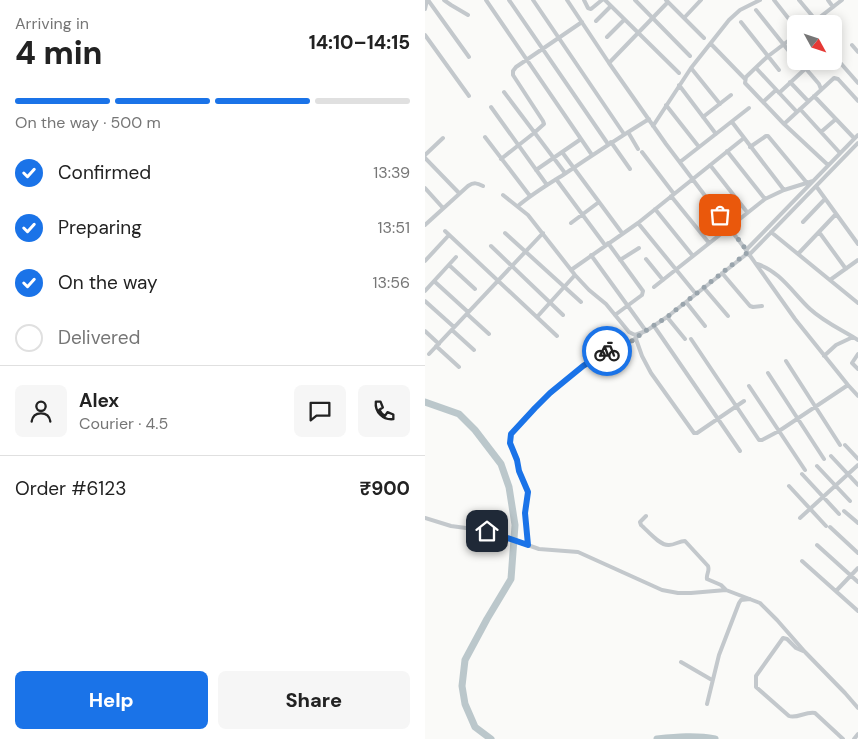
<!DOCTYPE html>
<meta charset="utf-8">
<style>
:root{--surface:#fff;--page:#f6f6f6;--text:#222;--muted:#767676;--line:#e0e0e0;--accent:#1a73e8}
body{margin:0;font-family:"DM Sans",sans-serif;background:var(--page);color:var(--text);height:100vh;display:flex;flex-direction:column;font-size:19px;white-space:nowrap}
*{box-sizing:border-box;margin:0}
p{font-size:16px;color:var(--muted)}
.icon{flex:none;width:28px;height:28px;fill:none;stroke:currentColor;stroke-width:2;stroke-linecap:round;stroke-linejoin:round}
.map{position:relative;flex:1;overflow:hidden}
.details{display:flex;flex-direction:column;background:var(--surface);width:425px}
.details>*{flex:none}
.needle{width:32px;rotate:130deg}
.fabs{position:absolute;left:362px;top:15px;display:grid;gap:10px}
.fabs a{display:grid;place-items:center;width:55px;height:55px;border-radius:8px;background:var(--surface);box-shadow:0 2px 12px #0003;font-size:25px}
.pin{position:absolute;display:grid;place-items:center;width:42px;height:42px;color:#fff;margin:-21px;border-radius:10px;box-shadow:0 2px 8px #0006}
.courier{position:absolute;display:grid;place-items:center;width:50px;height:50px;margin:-25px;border:4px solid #1a73e8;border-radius:50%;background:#fff;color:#222;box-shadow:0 1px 6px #0007}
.head em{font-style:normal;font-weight:800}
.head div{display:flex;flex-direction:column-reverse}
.head{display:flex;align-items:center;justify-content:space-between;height:85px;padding:0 15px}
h1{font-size:32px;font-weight:800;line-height:38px}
.bar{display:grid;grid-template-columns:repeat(4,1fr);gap:8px 5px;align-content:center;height:60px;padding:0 15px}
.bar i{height:6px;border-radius:4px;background:var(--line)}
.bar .on{background:var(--accent)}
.bar p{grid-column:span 4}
.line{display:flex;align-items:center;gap:12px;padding:0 15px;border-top:1px solid var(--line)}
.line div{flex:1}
.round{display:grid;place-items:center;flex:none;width:52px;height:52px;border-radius:8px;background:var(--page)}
ol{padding:0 15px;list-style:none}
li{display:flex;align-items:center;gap:15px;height:55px}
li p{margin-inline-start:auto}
li .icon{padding:5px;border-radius:50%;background:var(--accent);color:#fff;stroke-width:4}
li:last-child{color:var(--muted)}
li i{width:28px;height:28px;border:2px solid var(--line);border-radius:50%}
.primary-button{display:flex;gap:10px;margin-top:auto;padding:10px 15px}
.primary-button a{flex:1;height:58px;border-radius:8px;background:var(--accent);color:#fff;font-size:20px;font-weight:800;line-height:58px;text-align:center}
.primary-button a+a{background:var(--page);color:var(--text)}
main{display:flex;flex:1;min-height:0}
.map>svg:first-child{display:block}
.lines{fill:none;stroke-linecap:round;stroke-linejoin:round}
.river{stroke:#bbc7cb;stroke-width:7}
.minor{stroke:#c3c8cc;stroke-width:4}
.done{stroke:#99a4ac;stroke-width:5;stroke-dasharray:0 9}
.route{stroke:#1a73e8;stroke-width:6}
</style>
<main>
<section class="details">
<div class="head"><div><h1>4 min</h1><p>Arriving in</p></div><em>14:10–14:15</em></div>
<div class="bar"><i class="on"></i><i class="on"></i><i class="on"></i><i></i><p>On the way · 500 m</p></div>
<ol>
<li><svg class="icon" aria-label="check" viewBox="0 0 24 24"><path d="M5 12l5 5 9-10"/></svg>Confirmed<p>13:39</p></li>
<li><svg class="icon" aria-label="check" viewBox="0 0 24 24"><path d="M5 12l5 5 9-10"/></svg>Preparing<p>13:51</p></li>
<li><svg class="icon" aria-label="check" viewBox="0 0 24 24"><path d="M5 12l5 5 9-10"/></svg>On the way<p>13:56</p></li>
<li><i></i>Delivered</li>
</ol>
<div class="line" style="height:90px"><a class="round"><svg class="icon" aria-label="person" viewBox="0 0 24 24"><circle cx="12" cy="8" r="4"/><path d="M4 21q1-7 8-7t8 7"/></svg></a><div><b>Alex</b><p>Courier · 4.5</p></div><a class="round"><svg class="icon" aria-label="chat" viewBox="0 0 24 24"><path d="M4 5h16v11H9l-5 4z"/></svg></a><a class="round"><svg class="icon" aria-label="phone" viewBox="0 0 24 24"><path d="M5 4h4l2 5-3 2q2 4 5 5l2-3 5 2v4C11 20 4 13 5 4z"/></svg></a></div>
<div class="line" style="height:65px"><div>Order #6123</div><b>₹900</b></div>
<div class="primary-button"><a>Help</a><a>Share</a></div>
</section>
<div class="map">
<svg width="433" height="739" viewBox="0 0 433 739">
<rect width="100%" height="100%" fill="#fafaf8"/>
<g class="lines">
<path class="river" d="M0 402 34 414 50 430 76 464 84 487 90 525 86 579 62 619 40 660 37 686 40 704 50 727 66 739
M232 739C251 737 271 735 290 739"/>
<path class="minor" d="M3 0 44 57
M19 0 26 5 43 15
M61 0 167 155
M84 0 183 144
M108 0 199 134
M142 0 184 63 241 144 321 250 370 319 423 385 433 396
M159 0 163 8 166 9 177 0
M180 0 254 73
M210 0 265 56
M241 0 279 38
M349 0 371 28
M374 0 394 24
M403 0 408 7
M0 9 2 0
M331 10 371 60
M259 18 276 0
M171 21 186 6
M316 22 354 70
M386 24 417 0
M0 35 44 96
M371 35 342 57 321 77 320 83 359 124 403 165
M182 37 199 20
M409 43 411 46
M286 44 320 79
M427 45 433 52
M412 59 433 83
M184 63 243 2
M266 68 295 104
M331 68 372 112
M365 82 383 101
M254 85 291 134
M79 92 140 173
M354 93 380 69 382 70 394 84 396 89
M389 96 429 138
M338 102 351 90
M241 105 274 147
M66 107 122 185
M375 109 415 153
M278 117 306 95
M307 122 359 190
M359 124 409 78 413 79 433 101
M228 126 266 68 304 20 315 10 335 0
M203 132 213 149
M396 132 411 119
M60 137 105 196
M186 142 205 169
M325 147 341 136H343L382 183
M302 151 340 199
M137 152 197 233
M217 152 249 194
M0 155 18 138
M0 158 34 193
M76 159 109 133 119 124 118 121 88 75V71L91 67 157 22
M255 162 324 108
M285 165 322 212
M111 170 156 139
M131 179 180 245
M391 186 433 244
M0 188 18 208
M78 195 103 215 150 275 164 290 181 304 204 332 210 335 221 331 242 317 323 253
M246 196 284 243
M93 206C107 194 122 185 138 175 166 156 195 137 224 119
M230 209 268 256
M378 222 400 199
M146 223 174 202
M213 223 271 294
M0 225 43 186C49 182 52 183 58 186
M20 231 132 336
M346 232 433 303
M394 232 421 269
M80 233 156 302
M183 243 218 291 217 295 190 315
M66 246 138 315
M321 250 433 135
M373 254 411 214
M166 255 221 331
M324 255 433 143
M221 259 238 280
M195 260 214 248
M0 261 24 235
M332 264C355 271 368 293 385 309 399 322 417 330 433 340
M24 265 50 289
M146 270 213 223 319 138
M297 273 325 306 328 307 337 306
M405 280 433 260
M9 281 43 312
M229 287 340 199 359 190 388 181
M279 288 303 316
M0 291 31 257
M0 301 29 327
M261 302 280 326
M42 314 64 334
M112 317 150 275
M242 317 260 339
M229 326 315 451
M27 330 49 350
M0 331 14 344
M211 339 217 356 226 373 269 433H272L319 401
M266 339 334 440H337L354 431 423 385
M11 346 34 367
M4 354 118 233
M433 354 427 363 433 369
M399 356 411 345 428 337
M361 361 415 445
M343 373 399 459
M324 386 380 470
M420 445 433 459
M406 456 433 485
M392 466 425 501
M377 474 414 514
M364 486 401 526
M419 511 433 523
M221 516 215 522 216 525C223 531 235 546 244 545 250 545 254 541 260 541L283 566C285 571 281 574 282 579L296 585 301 590
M0 518 26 526 63 531 114 549 153 552 237 590 253 593H266L301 590 335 603 352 620 380 652 420 693 433 708
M375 518 433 465
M405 527 433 553
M103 545 100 513 103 492 94 471 92 460 85 443 86 434 110 407 147 375 179 352 186 348 207 341 217 333
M392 545 433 582
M377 561 433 611
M411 591 433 568
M378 651 371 648 362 639 358 638 331 676V687L364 716C372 719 381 711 390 713L418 739
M256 662 287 680
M282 704 294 655 314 603 316 600 325 599
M429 739 433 734"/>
</g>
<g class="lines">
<path class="done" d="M182 351 209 340 217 333 242 317 323 252 295 215"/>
<path class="route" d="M62 531 103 545 100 513 103 492 94 471 92 460 85 443 86 434 110 408 125 393 158 366 182 351"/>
</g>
</svg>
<div class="fabs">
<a><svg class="needle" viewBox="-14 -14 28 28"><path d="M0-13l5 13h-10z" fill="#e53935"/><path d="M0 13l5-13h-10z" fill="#767676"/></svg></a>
</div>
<div class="pin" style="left:295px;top:215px;background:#ea580c"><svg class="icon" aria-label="bag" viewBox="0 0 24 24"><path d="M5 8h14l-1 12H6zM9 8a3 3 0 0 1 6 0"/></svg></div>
<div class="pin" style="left:62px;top:531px;background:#1f2937"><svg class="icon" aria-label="home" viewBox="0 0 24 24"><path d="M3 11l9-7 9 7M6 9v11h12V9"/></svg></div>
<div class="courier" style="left:182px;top:351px"><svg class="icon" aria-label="bike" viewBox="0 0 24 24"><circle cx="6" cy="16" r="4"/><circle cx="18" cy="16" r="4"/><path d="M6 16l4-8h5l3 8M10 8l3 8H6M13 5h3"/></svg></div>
</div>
</main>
